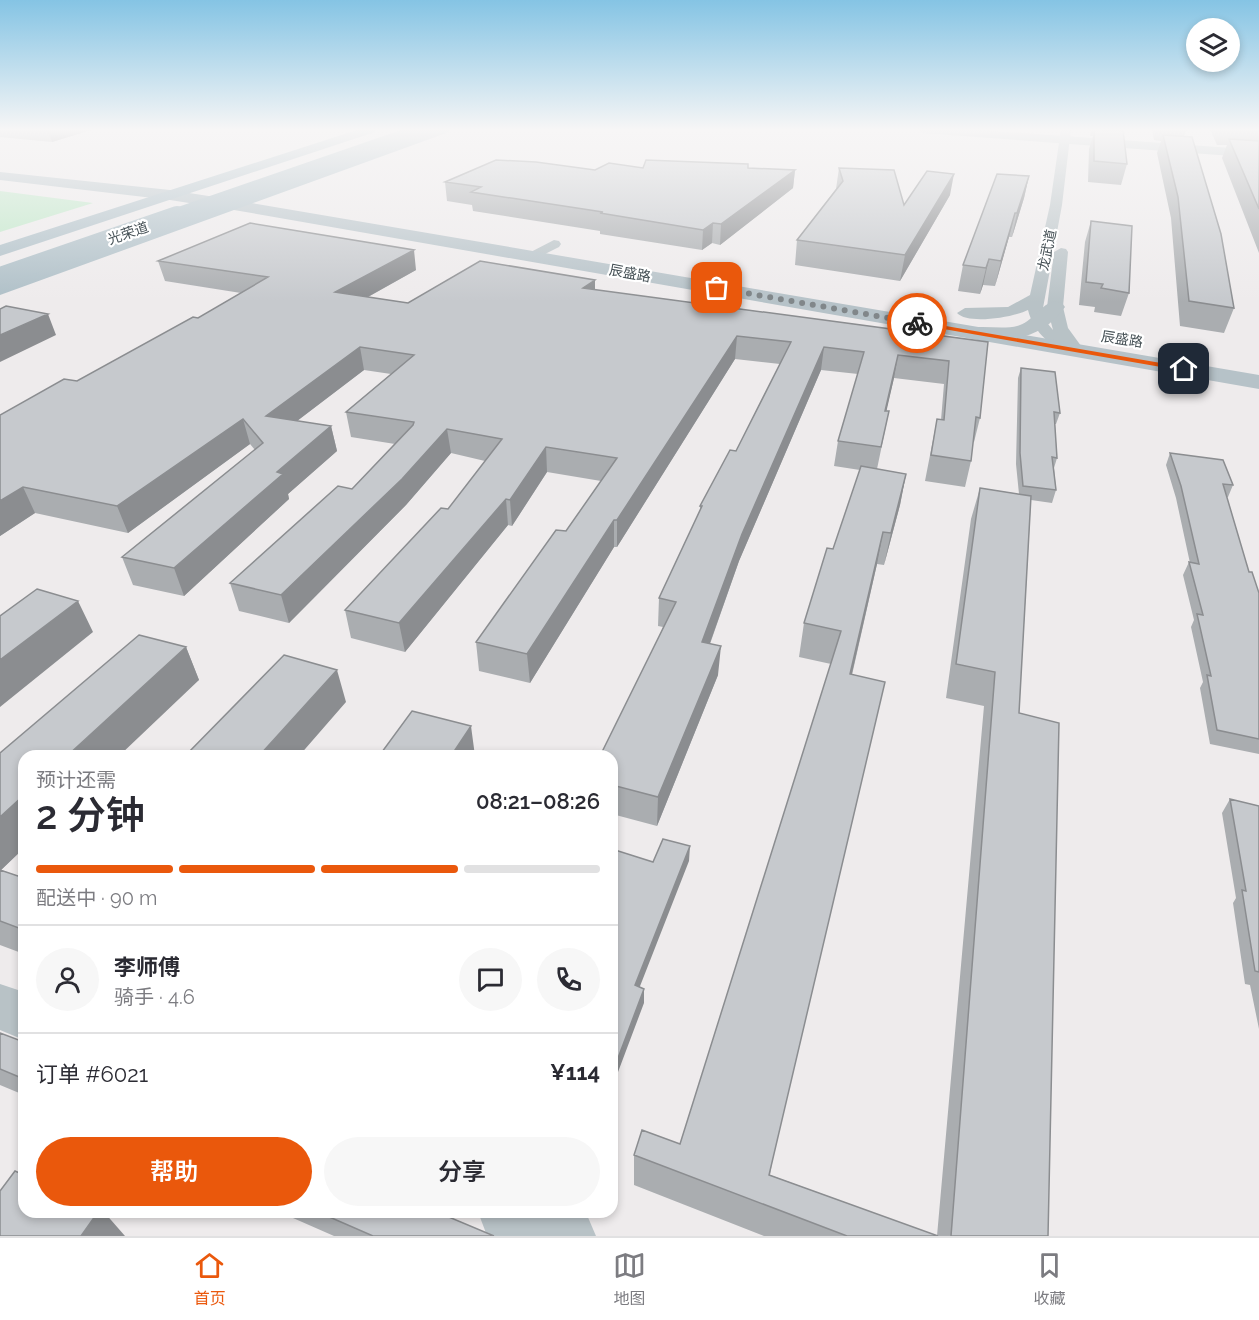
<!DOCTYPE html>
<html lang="zh">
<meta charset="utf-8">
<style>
:root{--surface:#fff;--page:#f7f7f7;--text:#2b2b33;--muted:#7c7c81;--line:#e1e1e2;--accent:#ea580c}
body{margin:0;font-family:Raleway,"Noto Sans SC",sans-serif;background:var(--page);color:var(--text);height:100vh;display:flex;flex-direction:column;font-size:22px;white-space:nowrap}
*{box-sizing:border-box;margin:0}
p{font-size:20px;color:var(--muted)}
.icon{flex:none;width:33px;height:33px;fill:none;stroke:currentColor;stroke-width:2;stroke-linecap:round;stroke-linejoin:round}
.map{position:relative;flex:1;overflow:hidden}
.panel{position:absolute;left:18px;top:750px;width:600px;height:468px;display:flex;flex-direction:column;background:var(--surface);border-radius:18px;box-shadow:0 3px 9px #0003}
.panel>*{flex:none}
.controls{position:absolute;left:1186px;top:18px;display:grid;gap:12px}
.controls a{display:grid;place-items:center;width:54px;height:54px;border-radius:50%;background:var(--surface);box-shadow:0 3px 9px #0003;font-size:30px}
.pin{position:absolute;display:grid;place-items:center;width:51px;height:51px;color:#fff;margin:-26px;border-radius:12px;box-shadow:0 3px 9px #0006}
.courier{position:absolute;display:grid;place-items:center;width:60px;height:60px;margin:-30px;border:4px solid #ea580c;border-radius:50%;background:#fff;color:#222;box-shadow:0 2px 8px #0007}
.head em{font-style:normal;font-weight:600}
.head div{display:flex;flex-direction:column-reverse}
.head{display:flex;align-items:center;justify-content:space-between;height:102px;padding:0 18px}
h1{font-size:39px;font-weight:600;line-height:45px}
.bar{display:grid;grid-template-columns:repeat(4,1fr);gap:9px 6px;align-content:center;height:72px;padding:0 18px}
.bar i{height:8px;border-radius:4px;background:var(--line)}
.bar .on{background:var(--accent)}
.bar p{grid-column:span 4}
.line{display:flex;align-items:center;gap:15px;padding:0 18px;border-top:2px solid var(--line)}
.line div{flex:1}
.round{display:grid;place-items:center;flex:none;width:63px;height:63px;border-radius:32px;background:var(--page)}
.primary-button{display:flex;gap:12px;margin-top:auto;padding:12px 18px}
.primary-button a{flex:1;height:69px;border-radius:36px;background:var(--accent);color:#fff;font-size:24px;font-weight:600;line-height:69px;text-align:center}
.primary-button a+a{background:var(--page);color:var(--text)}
.dock{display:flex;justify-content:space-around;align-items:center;height:84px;border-top:2px solid var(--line);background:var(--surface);font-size:16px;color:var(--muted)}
.dock a{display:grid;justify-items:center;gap:3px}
.dock .on{color:var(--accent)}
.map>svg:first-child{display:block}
.green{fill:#bee7c7}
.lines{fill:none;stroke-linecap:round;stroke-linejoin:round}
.minor{fill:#b8c2c6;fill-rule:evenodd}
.tertiary{fill:#b8c2c6;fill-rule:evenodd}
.secondary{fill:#b6c2c8;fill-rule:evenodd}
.primary{fill:#aebfc7;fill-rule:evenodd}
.primary-bridge-far1{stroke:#aebfc7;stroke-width:14}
.primary-bridge{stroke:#aebfc7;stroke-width:18}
.wall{fill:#aaadb0}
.shaded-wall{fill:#8b8d90}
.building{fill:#c6c9cd;stroke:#8b8d90;stroke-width:1.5}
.route{fill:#ea580c}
.done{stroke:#81878a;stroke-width:6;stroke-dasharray:0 10.8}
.labels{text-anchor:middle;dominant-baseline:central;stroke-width:4.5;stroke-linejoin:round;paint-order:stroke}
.far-street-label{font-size:14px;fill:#465156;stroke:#fff}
</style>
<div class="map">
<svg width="1259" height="1236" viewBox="0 0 1259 1236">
<rect width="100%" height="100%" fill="#eeebec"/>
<path class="green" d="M0 191 93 203 0 232Z"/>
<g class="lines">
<path class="minor" d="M1061 129H1071L1062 205 1043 308 1048 324 1053 330 1047 307 1054 252 1061 248 1066 249 1068 252 1063 307 1068 328 1084 350 1076 355C1053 349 1034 334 1028 310 1014 317 968 325 957 313L965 308 1008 307 1030 295 1050 205Z
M554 240 559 241 561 244 559 247 535 259H525L523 256Z"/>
<path class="tertiary" d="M916 129H966L1259 150V158L922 133Z
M1055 301 1062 303 1065 307C1043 339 1003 346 967 337L964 333 967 329C984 324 1003 331 1020 325 1034 320 1041 304 1055 301Z
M0 984 24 992V1040L0 1030Z
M478 1212H579L587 1215 596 1236H495L486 1233Z"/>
<path class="secondary" d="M0 172 170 190 234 200 1259 375V389L234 210 170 200 0 180Z"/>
<path class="primary" d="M360 129H377L375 132 0 256V245Z
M435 129H451L449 132 0 295V283Z"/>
<path class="primary-bridge-far1" d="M173 216 425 129"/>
<path class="primary-bridge" d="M0 276 177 215"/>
</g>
<path class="wall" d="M0 129H94L52 142 0 137Z
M1091 129H1119V130L1127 164 1121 185 1088 182 1089 149 1093 136H1090Z
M1152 129H1187L1184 136 1234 308 1224 333 1180 326 1171 218 1157 153 1161 141 1154 140Z
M1210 129H1259V253L1222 158 1227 145H1217Z
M643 168H748L795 170 793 188 720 245 712 243 702 250 600 234V231L473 211 472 205 447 201 445 182 595 170Z
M839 168 904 205 950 195 900 281 795 265 797 240 836 189Z
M1029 176 1024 198 1012 237H1009L995 286 983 285 980 294 958 291 963 265Z
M1091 221 1129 293 1121 316 1094 312 1095 307 1079 305 1085 242Z
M158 261 416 270 368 297 408 303 595 280V290L988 342 980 418 974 442H973L971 461 965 487 925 481 937 419 941 420 944 384 894 378 886 411H889L877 469 906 474 900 505 884 565 877 564 852 675 770 1175 937 1236 984 706 946 698 971 519 980 488 1019 494 1016 464 1018 378 1021 368 1060 413 1056 424H1055L1057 458 1054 468 1056 490 1052 503 1031 500 1019 713 1048 1236H764L634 1185V1155L680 1144 831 664 799 657 804 623 833 549 860 470 834 466 838 441 858 374 821 370 739 561 710 644 718 675 657 826 612 814V756L663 627 658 626 659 598 700 512V506L736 451 780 364 735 359 617 547H614L530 683 479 671 476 642 566 531 601 481 547 472 512 526 508 525 405 652 351 638 345 610 448 509 485 461 451 453 406 505 289 623 239 611 230 583 352 489 395 444 351 437 346 412 391 374 364 370 297 421 331 426 337 451 288 494 289 499 184 596 133 585 122 557 255 450 250 444 128 533 35 513 0 536V415L77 381 198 318 241 293 165 281Z
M1170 453 1233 485 1228 497H1227L1249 572 1259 593V754L1210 744 1200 688 1203 682 1191 627 1194 620 1183 575 1189 562 1190 563 1176 498 1166 465Z
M186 647 199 680 24 756V848L1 870 24 878V954L0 945V753Z
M1230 799 1259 806V1029L1250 985 1245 984 1233 903 1236 898 1222 813Z
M0 1033 24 1042V1095L0 1085Z
M290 1212H437L494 1236H334L293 1218Z"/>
<path class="shaded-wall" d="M47 129H94L52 142Z
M795 170 793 188 720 245 721 224Z
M954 174 950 195 900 281 905 255Z
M1029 176 1024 198 1012 237 1017 213Z
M1015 213 1009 237 995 286 1001 261Z
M713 223 712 243 702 250 703 230Z
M414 250 416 270 339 313 335 292Z
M989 259 983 285 980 294 986 268Z
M595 280V301L583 288Z
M48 314 56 335 0 362V335Z
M737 336 735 359 617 547V520Z
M360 347 364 370 272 440 266 416Z
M824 347 821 370 739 561 700 671 702 642 742 534Z
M898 355 894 378 881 435 885 411Z
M243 419 250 444 128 533 117 506Z
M331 426 337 451 288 494 289 499 184 596 174 568 277 472Z
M447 429 451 453 406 505 289 623 281 595Z
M546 447 547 472 512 526 510 500Z
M906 474 900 505 884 565 891 533Z
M23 487 35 513 0 536V501Z
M506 499 508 525 405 652 399 623Z
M614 520V547L530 683 527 654Z
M883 532 877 564 844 708 850 674Z
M78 601 93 632 0 707V660Z
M721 646 718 675 657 826 658 797Z
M186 647 199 680 119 756H67Z
M337 670 346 702 299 756H259Z
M471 726 475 756H451Z
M24 795V848L0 871V817Z
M690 846 689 861 635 999V985Z
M644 989V1003L612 1088V1074Z
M98 1212H104L125 1236H81Z"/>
<path class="building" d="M1094 129 1123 130 1127 164 1094 161Z
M1223 129H1259V131Z
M1163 135 1192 137 1221 234 1234 308 1189 301 1178 197Z
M1229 139 1259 141V209Z
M496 160 536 162 595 170 609 163 643 168 646 160 748 164V168L795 170 721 224 713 223 703 230 600 213 603 212 471 192 481 187 445 182Z
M839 168 894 170 904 205 927 171 954 174 905 255 797 240 843 181Z
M997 174 1029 176 1017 213H1015L1001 261 989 259 986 268 963 265Z
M1091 221 1132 226 1129 293 1101 288 1103 284 1086 282Z
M250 223 414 250 335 292 408 303 480 261 595 280 583 288 988 342 980 418 976 417 971 461 931 455 937 419 944 420 949 361 898 355 885 411H889L881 447 838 441 864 352 824 347 742 534 702 642 721 646 658 797 612 785V756H600L676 602 659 598 702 506H700L730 450 736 451 791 342 737 336 617 520H614L527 654 476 642 556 530 566 531 617 458 546 447 510 500 506 499 399 623 345 610 441 508 448 509 502 439 447 429 402 479 281 595 230 583 338 486 352 489 413 425 414 422 346 412 414 355 360 347 266 416 331 426 277 472 283 474 174 568 122 557 263 443 243 419 117 506 23 487 0 501V415L64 379 77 381 193 317 198 318 268 277 158 261Z
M6 306 48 314 0 335V309Z
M1021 368 1055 372 1060 413 1054 412 1057 458 1052 457 1056 490 1023 486 1020 453Z
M1170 453 1223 460 1233 485 1223 484 1249 572H1252L1259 593V739L1217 730 1207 675 1211 676 1197 614 1203 615 1189 562 1199 564 1181 486Z
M861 466 906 474 891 533 883 532 850 674 885 682 769 1175 938 1236H847L634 1155 642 1130 680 1144 841 631 804 623 827 548 833 549Z
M980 488 1031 496 1019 713 1059 723 1048 1236H951L995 672 956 664Z
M37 589 78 601 0 660V616Z
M139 635 186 647 67 756H24V795L0 817V753Z
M284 655 337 670 259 756H185Z
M412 711 471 726 451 756H379Z
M1230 799 1259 806V972L1255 971 1242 890 1246 891Z
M663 839 690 846 635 985 644 989 612 1074V849L653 862Z
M0 870 24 878V930L0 921Z
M0 1033 24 1042V1079L0 1069Z
M15 1171 24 1175V1212H98L81 1236H0V1191Z
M318 1212H437L494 1236H373Z"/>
<linearGradient id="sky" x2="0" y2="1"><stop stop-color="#85c4e4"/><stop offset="0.43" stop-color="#f7f6f6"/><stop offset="1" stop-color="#f7f6f6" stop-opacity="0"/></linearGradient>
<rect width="1259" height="302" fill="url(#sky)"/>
<path class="route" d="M917 321 1184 367 1188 369 1184 371 915 324Z"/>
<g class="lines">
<path class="done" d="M717 288 917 323"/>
</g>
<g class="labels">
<g class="far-street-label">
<text transform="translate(128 233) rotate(-19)">光荣道</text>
<text transform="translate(1047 250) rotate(-78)">龙武道</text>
<text transform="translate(630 273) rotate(10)">辰盛路</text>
<text transform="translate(1122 339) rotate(9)">辰盛路</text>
</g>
</g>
</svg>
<div class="controls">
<a><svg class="icon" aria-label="layers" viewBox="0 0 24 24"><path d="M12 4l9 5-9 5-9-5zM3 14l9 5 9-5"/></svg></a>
</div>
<div class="pin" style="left:717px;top:288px;background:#ea580c"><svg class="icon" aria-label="bag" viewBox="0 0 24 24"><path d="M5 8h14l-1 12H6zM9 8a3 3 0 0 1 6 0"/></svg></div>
<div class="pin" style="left:1184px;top:369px;background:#1f2937"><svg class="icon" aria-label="home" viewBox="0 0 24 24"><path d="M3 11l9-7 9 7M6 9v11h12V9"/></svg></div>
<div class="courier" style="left:917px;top:323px"><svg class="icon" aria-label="bike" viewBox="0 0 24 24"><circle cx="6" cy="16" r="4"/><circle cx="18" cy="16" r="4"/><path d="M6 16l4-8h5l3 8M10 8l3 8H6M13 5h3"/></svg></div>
<section class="panel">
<div class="head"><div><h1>2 分钟</h1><p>预计还需</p></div><em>08:21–08:26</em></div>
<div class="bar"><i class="on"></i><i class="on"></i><i class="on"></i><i></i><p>配送中 · 90 m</p></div>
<div class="line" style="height:108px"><a class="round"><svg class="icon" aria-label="person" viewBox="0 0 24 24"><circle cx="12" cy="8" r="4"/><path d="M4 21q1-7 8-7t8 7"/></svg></a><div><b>李师傅</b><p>骑手 · 4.6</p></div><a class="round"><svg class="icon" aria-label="chat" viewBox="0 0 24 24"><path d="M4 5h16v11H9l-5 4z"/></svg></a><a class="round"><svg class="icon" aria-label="phone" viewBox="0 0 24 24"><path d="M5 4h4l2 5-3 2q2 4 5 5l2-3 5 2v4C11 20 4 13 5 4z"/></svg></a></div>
<div class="line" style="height:78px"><div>订单 #6021</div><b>¥114</b></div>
<div class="primary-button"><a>帮助</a><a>分享</a></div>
</section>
</div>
<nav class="dock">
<a class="on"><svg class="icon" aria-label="home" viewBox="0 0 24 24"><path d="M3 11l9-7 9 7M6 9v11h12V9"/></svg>首页</a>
<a><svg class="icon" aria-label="map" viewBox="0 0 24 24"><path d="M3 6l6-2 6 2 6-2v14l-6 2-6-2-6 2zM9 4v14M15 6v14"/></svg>地图</a>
<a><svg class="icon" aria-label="saved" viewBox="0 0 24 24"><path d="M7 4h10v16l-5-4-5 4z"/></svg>收藏</a>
</nav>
